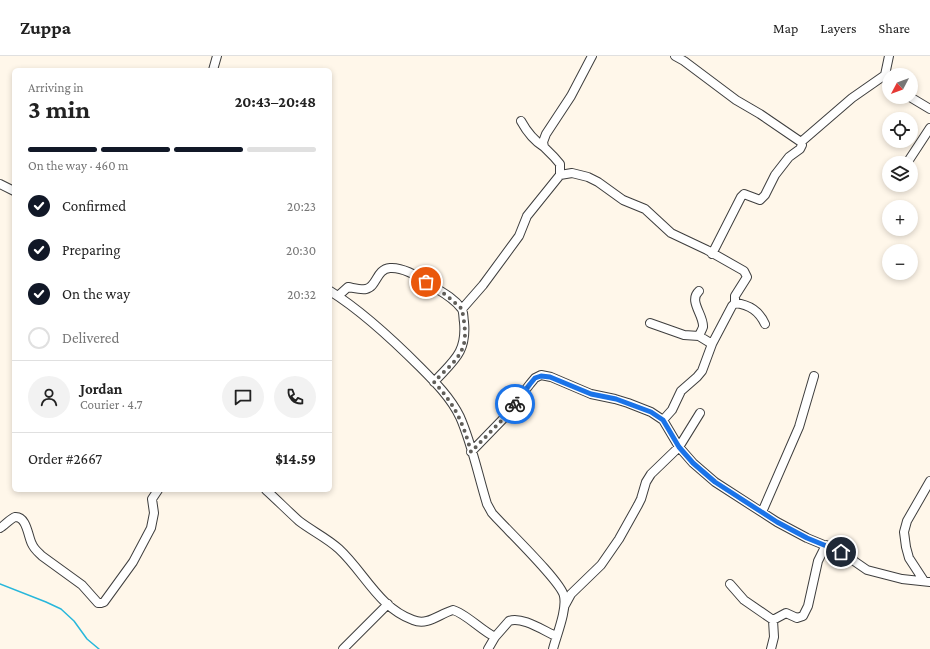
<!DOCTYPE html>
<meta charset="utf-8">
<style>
:root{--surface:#fff;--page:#f2f2f2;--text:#222;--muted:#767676;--line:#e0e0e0;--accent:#111827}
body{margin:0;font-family:"Crimson Pro",serif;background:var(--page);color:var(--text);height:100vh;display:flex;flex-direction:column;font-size:15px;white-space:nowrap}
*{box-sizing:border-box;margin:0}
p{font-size:13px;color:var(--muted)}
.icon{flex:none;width:22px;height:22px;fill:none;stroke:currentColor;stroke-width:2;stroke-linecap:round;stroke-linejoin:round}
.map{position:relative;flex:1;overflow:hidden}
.drawer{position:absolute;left:12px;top:12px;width:320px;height:424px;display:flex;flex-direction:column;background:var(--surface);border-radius:6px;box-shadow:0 2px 6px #0003}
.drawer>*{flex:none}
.needle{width:26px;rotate:229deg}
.fabs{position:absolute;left:882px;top:12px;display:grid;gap:8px}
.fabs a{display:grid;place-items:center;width:36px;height:36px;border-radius:50%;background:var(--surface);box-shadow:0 2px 6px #0003;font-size:20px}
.pin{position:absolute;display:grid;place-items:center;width:34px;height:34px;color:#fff;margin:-17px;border:2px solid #fff;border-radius:50%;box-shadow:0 1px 4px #0007}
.courier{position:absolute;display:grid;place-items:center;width:40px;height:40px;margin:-20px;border:3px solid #1a73e8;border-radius:50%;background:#fff;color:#222;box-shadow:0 1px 5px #0007}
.head em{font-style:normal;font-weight:700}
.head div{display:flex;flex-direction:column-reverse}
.head{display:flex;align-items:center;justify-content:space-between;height:68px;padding:0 16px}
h1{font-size:26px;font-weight:700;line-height:30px}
.bar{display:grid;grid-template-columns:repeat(4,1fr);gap:6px 4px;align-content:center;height:48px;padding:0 16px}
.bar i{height:5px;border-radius:3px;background:var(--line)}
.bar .current{background:var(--accent)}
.bar p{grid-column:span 4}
.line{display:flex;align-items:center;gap:10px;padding:0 16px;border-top:1px solid var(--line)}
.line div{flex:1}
.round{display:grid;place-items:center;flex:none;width:42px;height:42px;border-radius:21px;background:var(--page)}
ol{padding:0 16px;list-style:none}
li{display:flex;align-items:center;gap:12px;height:44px}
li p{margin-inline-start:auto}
li .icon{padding:4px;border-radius:50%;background:var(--accent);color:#fff;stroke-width:4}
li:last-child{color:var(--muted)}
li i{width:22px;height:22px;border:2px solid var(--line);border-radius:50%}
header{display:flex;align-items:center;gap:24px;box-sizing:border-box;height:56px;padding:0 20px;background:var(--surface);border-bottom:1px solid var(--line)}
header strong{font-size:19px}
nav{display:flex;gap:22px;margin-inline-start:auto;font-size:14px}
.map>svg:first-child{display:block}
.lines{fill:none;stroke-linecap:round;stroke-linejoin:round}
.stream{stroke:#28b7db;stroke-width:1.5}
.minor-casing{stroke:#3e3e3e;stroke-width:10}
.minor{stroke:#fff;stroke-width:8}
.done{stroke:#605e59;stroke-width:4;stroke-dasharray:0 7.2}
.route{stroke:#1a73e8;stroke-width:5}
</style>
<header>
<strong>Zuppa</strong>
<nav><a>Map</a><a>Layers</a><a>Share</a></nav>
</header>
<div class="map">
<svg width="930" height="593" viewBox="0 0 930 593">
<rect width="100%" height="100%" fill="#fff7ea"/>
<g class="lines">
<path class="stream" d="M0 528 46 546 61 553 74 565 87 583 99 593"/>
<g class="minor-casing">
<path id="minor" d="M675 0 684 5 736 44 760 58 801 86 852 42 885 19
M213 14 217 0
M889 27 885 19 889 0
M910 41 930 53
M521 65C527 76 533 84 544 91
M909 104 930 72
M560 119 572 117 588 121 598 126 623 144 645 153 671 177 707 194 744 215 747 221 735 240V247
M0 128 14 135
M712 198 741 141 744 138 760 144 765 139 775 119 789 101 800 93 802 89 801 86
M330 235C362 255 394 285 420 311 435 326 451 342 460 361 472 388 478 419 487 448L492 457C505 472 561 525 564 540 567 554 557 578 553 593
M338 240 348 231C354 232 361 234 366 233 377 231 376 213 390 212 404 211 418 221 429 228 440 235 453 241 461 252 464 255 463 261 464 266 467 297 453 305 434 326
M462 253 483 229 519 180 527 160 560 119V108L554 101 544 91 543 86 546 78 571 40 592 0
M650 267 684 279 699 280 712 288
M765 268C759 255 750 249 735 247L732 250 712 288 702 315 697 321 681 335 672 354 663 364 679 391 693 407 715 426 777 466 807 482 841 496 867 514 902 523 930 526
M699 280C700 277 702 274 703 271 704 259 688 245 699 235
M471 396 504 362 530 328 535 322 541 319 551 321 591 338 615 343 628 347 651 356 663 364
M266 434C277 444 288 455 299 465 312 475 327 482 339 493 364 516 379 552 413 564 428 570 439 558 453 554 465 557 482 575 495 581L509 565C522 560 544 575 556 580
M762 456 799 371 814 320
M0 472C4 470 11 462 15 461 27 460 28 481 32 488 34 493 38 496 42 500L82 529 98 547H101L104 546 133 506 151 472 154 457 152 443 158 434
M924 525 909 502 906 491 904 476 907 465 930 425
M730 528 744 544 773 564 774 581 771 593
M565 549 571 538 601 509 619 483 638 449 641 443 646 426 651 418 679 391 700 357
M773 564 786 557 797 562 803 560 808 550 818 505 826 489
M343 593 388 548
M488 593 495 581"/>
</g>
<use href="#minor" class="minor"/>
</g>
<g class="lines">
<path class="done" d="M426 226 446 239 462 253C464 265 467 280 463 291 458 305 444 315 434 326 455 349 463 366 471 396L504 362 515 348"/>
<path class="route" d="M515 348 530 328 535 322 541 320 550 321 591 338 616 343 651 356 663 364 679 391 693 407 715 426 777 466 807 482 841 496"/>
</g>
</svg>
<div class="fabs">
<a><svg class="needle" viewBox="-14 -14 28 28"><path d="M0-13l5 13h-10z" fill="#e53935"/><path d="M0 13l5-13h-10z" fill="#767676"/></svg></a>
<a><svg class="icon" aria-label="locate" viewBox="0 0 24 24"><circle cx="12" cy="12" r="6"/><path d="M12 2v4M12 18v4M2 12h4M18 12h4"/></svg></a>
<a><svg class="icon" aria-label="layers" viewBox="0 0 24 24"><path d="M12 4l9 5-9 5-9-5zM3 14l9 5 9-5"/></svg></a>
<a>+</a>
<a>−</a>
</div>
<div class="pin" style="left:426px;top:226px;background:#ea580c"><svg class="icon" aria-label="bag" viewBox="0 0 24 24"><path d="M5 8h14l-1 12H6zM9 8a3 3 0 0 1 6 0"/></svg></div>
<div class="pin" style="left:841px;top:496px;background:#1f2937"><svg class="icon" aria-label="home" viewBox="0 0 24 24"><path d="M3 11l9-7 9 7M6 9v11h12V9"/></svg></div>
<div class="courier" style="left:515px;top:348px"><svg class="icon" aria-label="bike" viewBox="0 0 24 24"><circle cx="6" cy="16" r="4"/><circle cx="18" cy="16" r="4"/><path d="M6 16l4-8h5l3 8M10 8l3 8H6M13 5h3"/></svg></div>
<section class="drawer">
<div class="head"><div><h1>3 min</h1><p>Arriving in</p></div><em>20:43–20:48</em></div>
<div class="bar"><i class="current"></i><i class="current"></i><i class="current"></i><i></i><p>On the way · 460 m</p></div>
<ol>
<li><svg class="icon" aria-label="check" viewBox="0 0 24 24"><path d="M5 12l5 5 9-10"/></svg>Confirmed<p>20:23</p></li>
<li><svg class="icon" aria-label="check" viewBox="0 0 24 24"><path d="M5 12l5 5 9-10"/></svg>Preparing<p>20:30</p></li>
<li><svg class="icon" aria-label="check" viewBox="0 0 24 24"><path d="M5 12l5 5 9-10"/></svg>On the way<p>20:32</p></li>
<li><i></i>Delivered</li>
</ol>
<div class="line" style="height:72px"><a class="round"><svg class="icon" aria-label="person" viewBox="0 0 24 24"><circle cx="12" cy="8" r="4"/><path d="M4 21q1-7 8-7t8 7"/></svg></a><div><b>Jordan</b><p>Courier · 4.7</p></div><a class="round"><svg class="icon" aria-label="chat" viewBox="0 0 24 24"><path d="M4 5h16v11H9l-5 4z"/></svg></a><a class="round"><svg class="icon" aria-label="phone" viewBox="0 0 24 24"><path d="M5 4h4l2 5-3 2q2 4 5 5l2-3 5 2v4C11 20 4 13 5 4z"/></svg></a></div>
<div class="line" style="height:52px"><div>Order #2667</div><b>$14.59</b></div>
</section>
</div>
